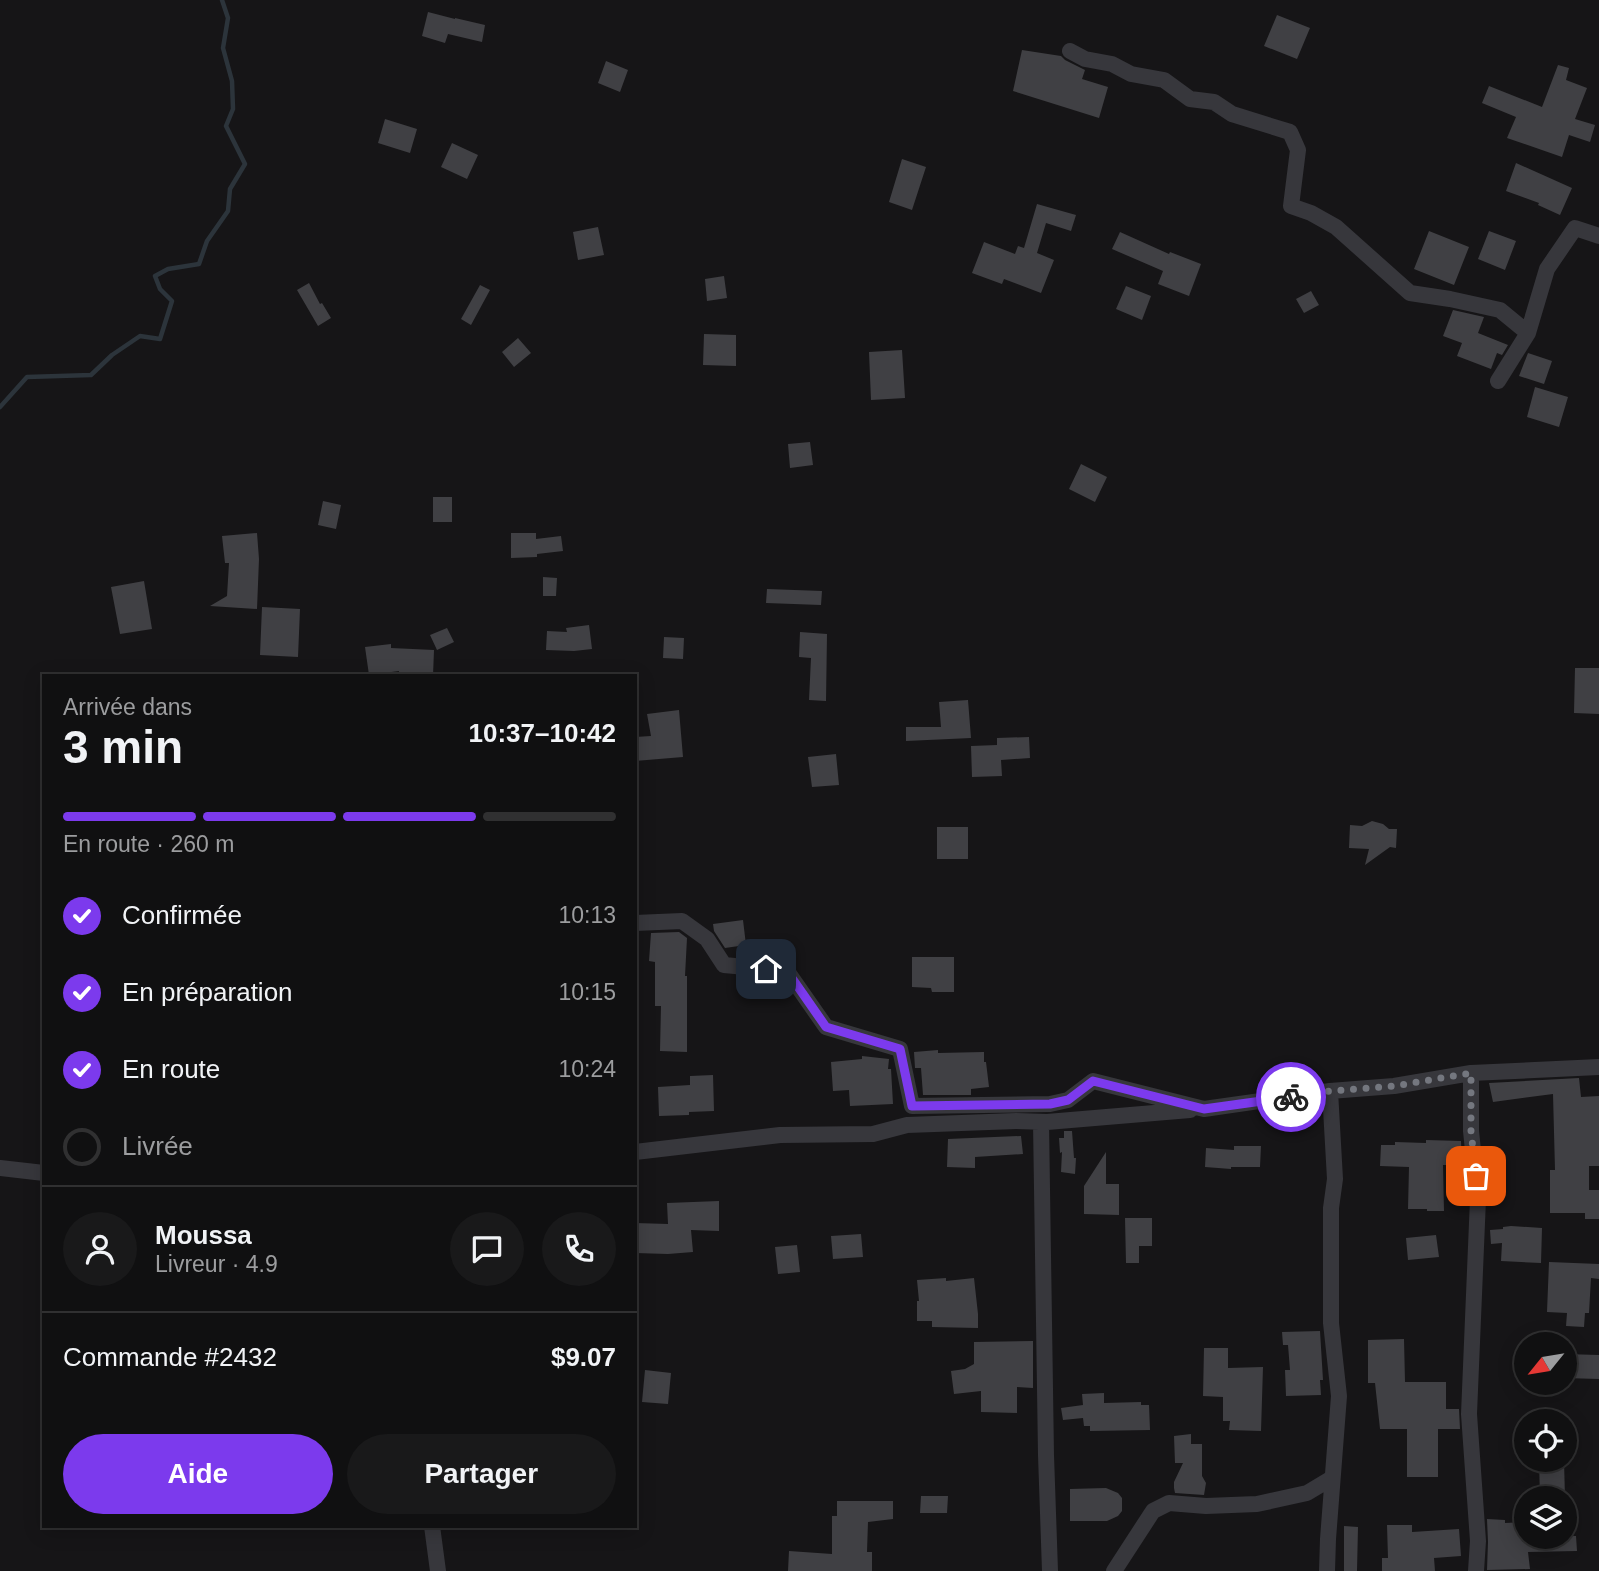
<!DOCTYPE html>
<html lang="fr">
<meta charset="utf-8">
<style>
:root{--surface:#101011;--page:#19191a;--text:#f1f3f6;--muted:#9c9d9f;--line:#303031;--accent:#7c3aed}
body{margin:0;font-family:Helvetica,sans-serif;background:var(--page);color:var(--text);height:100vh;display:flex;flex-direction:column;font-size:26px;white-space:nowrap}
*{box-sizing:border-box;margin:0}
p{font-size:23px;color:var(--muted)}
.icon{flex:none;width:38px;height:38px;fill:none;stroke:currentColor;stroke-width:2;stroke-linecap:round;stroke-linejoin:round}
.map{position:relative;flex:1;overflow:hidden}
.drawer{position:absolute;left:42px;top:674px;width:595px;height:854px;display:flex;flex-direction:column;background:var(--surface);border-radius:0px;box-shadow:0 4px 18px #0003,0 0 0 2px var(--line)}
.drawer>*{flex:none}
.needle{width:46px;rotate:240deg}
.buttons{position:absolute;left:1514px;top:1332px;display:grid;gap:14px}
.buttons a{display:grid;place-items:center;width:63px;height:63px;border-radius:50%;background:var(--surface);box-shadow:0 4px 18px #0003,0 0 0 2px var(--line);font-size:35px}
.pin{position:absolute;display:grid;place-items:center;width:60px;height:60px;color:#fff;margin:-30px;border-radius:14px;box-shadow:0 4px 10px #0006}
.courier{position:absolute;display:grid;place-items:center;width:70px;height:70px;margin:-35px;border:5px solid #7c3aed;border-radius:50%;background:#fff;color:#222;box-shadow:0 2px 9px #0007}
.overview em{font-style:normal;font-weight:600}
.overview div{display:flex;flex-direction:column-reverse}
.overview{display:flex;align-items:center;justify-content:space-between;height:119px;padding:0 21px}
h1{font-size:46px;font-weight:600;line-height:52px}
.bar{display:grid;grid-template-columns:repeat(4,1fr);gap:10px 7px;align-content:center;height:84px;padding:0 21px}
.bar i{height:9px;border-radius:5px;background:var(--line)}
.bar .active{background:var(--accent)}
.bar p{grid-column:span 4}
.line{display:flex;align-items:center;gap:18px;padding:0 21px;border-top:2px solid var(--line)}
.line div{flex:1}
.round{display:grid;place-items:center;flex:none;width:74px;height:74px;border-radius:37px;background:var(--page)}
ol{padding:0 21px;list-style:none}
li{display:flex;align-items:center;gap:21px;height:77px}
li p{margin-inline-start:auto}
li .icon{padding:7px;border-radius:50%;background:var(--accent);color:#fff;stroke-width:4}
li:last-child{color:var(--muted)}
li i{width:38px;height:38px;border:4px solid var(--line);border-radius:50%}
.action{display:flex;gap:14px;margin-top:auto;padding:14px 21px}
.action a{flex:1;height:80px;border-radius:42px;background:var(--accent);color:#fff;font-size:28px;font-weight:600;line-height:80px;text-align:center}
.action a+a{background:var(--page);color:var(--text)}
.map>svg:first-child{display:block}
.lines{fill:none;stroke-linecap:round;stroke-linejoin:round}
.stream{stroke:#2c343b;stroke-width:4.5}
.building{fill:#404044}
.street{stroke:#37373c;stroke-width:16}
.done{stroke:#74777f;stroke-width:7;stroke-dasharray:0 12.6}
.route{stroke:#7c3aed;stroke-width:9}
</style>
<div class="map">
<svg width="1599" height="1571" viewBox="0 0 1599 1571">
<rect width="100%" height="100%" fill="#161517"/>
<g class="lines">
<path class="stream" d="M0 407 27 377 91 375 112 355 140 336 160 339 172 301 160 289 155 276 168 269 199 264 207 241 228 211 230 189 245 164 226 126 233 109 232 81 223 48 228 18 222 0"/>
</g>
<path class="building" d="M428 12 455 19V18L485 25 482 42 448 34 445 43 422 36Z
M1277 15 1310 28 1297 59 1264 46Z
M1022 50 1061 56 1065 60 1085 70 1082 79 1108 87 1099 118 1013 91Z
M606 61 628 70 620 92 598 83Z
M1558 65 1569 68 1566 80 1587 88 1575 119 1595 125 1590 142 1569 135 1562 157 1507 138 1516 117 1482 103 1489 86 1542 107Z
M385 119 417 129 410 153 378 143Z
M452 143 478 155 467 179 441 167Z
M902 159 926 167 912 210 889 202Z
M1516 163 1572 188 1560 215 1538 205 1539 203 1506 191Z
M1037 204 1076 215 1071 231 1046 223 1037 253 1054 260 1041 293 1004 279 1002 284 972 273 984 242 1015 254 1018 246 1024 248Z
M598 227 604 255 578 260 573 232Z
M1429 231 1469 247 1454 285 1414 269Z
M1489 231 1516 241 1505 270 1478 259Z
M1120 232 1169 254 1170 252 1201 264 1189 296 1158 284 1163 271 1112 249Z
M724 276 727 298 707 301 705 279Z
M309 283 320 304 322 303 331 318 318 326 297 290Z
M480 285 490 290 471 325 461 319Z
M1126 286 1151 296 1142 320 1116 309Z
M1311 291 1319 305 1304 313 1296 299Z
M1453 310 1484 317 1478 333 1508 345 1502 355 1497 353 1491 369 1457 356 1462 343 1443 336Z
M704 334 736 335V366L703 365Z
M518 338 531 353 514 367 502 352Z
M902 350 905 398 871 400 869 352Z
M1528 353 1552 361 1544 384 1519 376Z
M1535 387 1568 397 1559 427 1527 417Z
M810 442 813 465 790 468 788 444Z
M1081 464 1107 477 1095 502 1069 489Z
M433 497H452V522H433Z
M323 501 341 505 336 529 318 525Z
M257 533 259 559 257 609 210 606 227 596 229 563H225L222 536Z
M511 533H536V539L561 536 563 551 537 554V557L511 558Z
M543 577 557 578 556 596H543Z
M144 581 152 629 120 634 111 587Z
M767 589 822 591 821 605 766 603Z
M262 607 300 609 298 657 260 655Z
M589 625 592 649 574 651 546 650 547 631 567 632 566 628Z
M447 628 454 642 437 650 430 635Z
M800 632 827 634 826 701 809 700 811 658 799 657Z
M664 637 684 638 683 659 663 658Z
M391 644V648L434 650 433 676H398L399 671 369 675 365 647Z
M1575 668H1599V714L1574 713Z
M968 700 971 738 906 741V727H941L939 702Z
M679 710 683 757 635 761V737L651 736 647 714Z
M1029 737 1030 758 1001 760 1002 776 972 777 971 746 997 745V738Z
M836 754 839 785 812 787 808 757Z
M1372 821 1383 824 1389 829H1397L1396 848 1390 847 1365 865 1369 849 1349 848 1350 825 1362 826Z
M937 827H968V859H937Z
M743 920 746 945 725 948 714 931 713 924Z
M679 932 687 938 685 976H687V1052L660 1051 661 1006H655V962L649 961 651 933Z
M912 957H954V992H932L931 988 912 987Z
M938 1050V1053L984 1052V1062H986L989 1087 971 1089V1095H923L921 1068H915L914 1052Z
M862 1056 889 1059 888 1069H891L893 1104 850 1106 849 1090 833 1091 831 1062 862 1059Z
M713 1075 714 1111 689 1112V1115L659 1116 658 1087 690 1085V1076Z
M1579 1078 1581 1097 1599 1096V1166H1589V1190H1599V1219H1585V1213H1550V1170H1555L1553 1094 1493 1102 1489 1083Z
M1064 1131H1072L1074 1158H1076L1075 1174 1061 1172 1062 1152 1060 1153 1059 1138H1064Z
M1021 1136 1023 1154 975 1157V1168L947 1167 948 1139Z
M1426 1140 1461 1141 1462 1165H1443L1444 1211H1427V1209H1408L1409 1167 1380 1166 1381 1145H1395V1142L1426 1143Z
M1234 1146H1261L1260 1167H1231V1169L1205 1167 1206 1148 1234 1150Z
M1106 1152V1184H1119V1215L1084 1214V1186Z
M719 1201V1231L691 1230 693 1252 668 1254 635 1253V1223L668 1224 667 1203Z
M1125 1218H1152V1246H1139V1263H1126Z
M1511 1226 1542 1228 1541 1263 1501 1261 1502 1243 1491 1244 1490 1230 1503 1229V1227Z
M861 1234 863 1257 833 1259 831 1236Z
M1436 1235 1439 1257 1408 1260 1406 1238Z
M797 1245 800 1272 778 1274 775 1247Z
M1549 1262 1599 1264V1279L1591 1278 1589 1313H1585L1584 1327 1566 1326 1567 1313 1547 1312Z
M946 1278V1281L974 1278 978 1314V1328L932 1327V1321H917V1301H919L917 1280Z
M1320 1331 1323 1380H1320L1321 1395 1286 1396 1285 1370H1290L1288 1345H1283L1282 1332Z
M1404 1339 1405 1382H1446V1409H1459L1460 1429H1438V1477H1407V1429H1380L1375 1383H1368V1340Z
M1033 1341V1388L1017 1387V1413L981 1412V1391L954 1394 951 1371 965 1369 974 1364V1342Z
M1204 1348H1228V1368L1263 1367 1261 1431 1229 1430 1230 1421H1223V1397L1203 1396Z
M1564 1354 1599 1355V1379L1564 1378Z
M645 1370 671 1373 668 1404 642 1402Z
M1104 1393V1403L1141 1402V1405H1149L1150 1430 1090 1431V1426H1084L1083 1418 1063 1420 1061 1408 1083 1405 1082 1394Z
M1191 1434V1444H1202V1476L1206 1483 1204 1495 1175 1493 1174 1488V1482L1183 1463H1175L1174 1436Z
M1539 1460H1564L1565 1498H1540Z
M1106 1488 1118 1493 1122 1498V1511L1118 1516 1107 1521H1070V1489Z
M921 1496H948L947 1513H920Z
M837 1501H893V1519L868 1522 867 1552H872V1571H788L789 1551 832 1554V1516H837Z
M1487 1519 1505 1520V1523L1526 1522V1536H1576L1577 1551 1528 1552 1530 1569 1487 1570 1488 1542Z
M1387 1525H1412V1532L1459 1529 1461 1556 1434 1558 1435 1571H1382V1558H1388Z
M1344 1526 1358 1527 1357 1571H1344Z"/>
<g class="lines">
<path class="street" d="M1070 51 1085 59 1112 64 1131 74 1164 80 1190 99 1214 102 1232 114 1290 132 1298 150 1291 206 1311 213 1336 227 1410 293 1450 299 1500 310 1528 333
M1498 381 1528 333 1547 269 1575 228 1599 236
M635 923 682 921 707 939 724 965 787 971 826 1027 900 1049 912 1106 1050 1104 1068 1100 1093 1081 1204 1109 1330 1091 1394 1086 1471 1073 1599 1067
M1471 1073V1131L1478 1199 1469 1414 1478 1541 1476 1571
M1041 1122 1046 1455 1050 1571
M635 1152 780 1135 873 1134 907 1125 1016 1121 1047 1122 1190 1110
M0 1168 44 1173
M432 1526 438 1571
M1114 1571 1153 1511 1169 1503 1206 1506 1257 1504 1307 1493 1332 1478
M1327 1571 1328 1539 1339 1396 1331 1323V1208L1335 1179 1330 1091"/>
</g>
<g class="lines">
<path class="done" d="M1291 1097 1330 1091 1394 1086 1471 1073V1131L1476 1176"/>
<path class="route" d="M766 969 787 971 826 1027 900 1049 912 1106 1050 1104 1068 1100 1093 1081 1204 1109 1291 1097"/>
</g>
</svg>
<div class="buttons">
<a><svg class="needle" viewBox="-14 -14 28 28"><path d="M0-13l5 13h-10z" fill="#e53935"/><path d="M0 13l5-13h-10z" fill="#9c9d9f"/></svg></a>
<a><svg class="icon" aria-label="locate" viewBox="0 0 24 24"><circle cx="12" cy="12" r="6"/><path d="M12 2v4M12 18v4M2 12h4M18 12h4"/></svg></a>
<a><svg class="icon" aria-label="layers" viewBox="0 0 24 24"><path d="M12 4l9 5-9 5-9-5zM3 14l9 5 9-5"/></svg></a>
</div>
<div class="pin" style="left:1476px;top:1176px;background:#ea580c"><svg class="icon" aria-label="bag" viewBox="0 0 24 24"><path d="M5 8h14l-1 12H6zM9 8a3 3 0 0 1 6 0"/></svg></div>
<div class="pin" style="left:766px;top:969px;background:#1f2937"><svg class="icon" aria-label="home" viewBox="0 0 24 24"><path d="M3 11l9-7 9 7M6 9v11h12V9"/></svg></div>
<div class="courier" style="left:1291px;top:1097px"><svg class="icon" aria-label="bike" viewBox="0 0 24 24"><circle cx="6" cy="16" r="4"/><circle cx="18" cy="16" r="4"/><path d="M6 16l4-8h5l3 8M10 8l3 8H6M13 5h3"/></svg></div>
<section class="drawer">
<div class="overview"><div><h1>3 min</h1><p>Arrivée dans</p></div><em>10:37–10:42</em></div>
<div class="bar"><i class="active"></i><i class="active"></i><i class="active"></i><i></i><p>En route · 260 m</p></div>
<ol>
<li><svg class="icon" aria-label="check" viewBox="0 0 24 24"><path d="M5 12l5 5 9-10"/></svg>Confirmée<p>10:13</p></li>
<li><svg class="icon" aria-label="check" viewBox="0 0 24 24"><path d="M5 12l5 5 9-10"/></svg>En préparation<p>10:15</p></li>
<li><svg class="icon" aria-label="check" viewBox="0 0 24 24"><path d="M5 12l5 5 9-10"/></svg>En route<p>10:24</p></li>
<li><i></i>Livrée</li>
</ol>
<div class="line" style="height:126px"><a class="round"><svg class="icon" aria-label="person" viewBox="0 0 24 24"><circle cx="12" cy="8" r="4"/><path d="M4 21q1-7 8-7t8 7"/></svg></a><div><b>Moussa</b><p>Livreur · 4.9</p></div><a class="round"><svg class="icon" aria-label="chat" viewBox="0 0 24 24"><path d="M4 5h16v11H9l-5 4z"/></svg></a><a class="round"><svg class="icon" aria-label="phone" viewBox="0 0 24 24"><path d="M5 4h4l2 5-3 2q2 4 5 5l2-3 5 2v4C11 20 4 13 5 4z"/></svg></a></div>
<div class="line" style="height:91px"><div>Commande #2432</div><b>$9.07</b></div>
<div class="action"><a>Aide</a><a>Partager</a></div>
</section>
</div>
